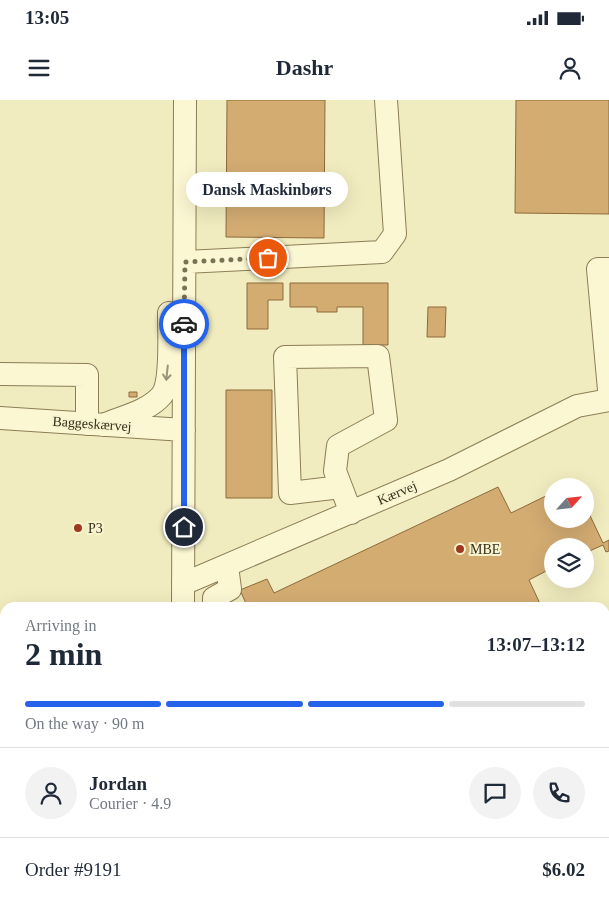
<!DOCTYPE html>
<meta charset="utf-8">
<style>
:root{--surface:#fff;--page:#f2f2f3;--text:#1f2937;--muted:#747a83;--line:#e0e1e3;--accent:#2563eb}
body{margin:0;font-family:Georgia,serif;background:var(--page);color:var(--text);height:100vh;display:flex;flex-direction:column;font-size:19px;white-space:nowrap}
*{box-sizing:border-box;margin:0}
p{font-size:16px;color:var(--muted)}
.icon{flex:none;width:28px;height:28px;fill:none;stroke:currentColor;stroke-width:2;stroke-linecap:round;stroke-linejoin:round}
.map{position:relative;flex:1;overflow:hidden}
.panel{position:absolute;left:0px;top:502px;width:610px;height:311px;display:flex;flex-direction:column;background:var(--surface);border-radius:15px 15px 0 0;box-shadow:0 5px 20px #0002}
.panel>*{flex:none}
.needle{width:32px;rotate:63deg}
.buttons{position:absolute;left:544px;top:378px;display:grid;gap:10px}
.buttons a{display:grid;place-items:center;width:50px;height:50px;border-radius:50%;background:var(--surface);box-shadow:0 5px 20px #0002;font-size:25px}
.pin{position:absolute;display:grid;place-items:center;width:42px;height:42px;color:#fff;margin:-21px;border:2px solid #fff;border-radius:50%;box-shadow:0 1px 5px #0007}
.courier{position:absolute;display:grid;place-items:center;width:50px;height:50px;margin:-25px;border:4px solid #2563eb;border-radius:50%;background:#fff;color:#222;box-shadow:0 1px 6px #0007}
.bubble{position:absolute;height:35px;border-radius:18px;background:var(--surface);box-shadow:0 5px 20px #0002;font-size:16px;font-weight:600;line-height:35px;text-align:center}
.overview em{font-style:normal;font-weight:600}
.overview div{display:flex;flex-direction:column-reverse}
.overview{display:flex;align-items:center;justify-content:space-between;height:85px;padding:0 25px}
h1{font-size:32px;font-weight:600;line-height:38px}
.bar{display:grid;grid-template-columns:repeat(4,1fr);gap:8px 5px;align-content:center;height:60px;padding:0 25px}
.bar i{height:6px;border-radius:4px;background:var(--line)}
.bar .current{background:var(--accent)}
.bar p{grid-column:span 4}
.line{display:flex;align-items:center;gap:12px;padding:0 25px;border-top:1px solid var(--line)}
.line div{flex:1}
.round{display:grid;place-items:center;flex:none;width:52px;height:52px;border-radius:26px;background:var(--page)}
.status{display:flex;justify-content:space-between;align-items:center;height:35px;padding:0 25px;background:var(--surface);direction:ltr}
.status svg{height:14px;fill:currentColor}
header{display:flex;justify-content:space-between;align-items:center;height:65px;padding:0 25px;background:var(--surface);font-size:22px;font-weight:600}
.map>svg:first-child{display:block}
.building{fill:#d3ac72;stroke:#8d6a3a}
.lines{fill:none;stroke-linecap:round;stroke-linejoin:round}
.minor-casing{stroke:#8c7d56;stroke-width:24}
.minor{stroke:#fbf7d3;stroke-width:22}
.oneway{stroke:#9a9478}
.done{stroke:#7a7255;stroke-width:5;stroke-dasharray:0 9}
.route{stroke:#2563eb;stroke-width:6}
.poi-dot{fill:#a03821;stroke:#f8f4d0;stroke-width:2}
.labels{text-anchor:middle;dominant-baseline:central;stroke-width:4;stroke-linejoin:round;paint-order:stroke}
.street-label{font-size:14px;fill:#3a301c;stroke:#f8f4d0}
.poi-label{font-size:14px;fill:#3a301c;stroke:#f8f4d0;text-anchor:start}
</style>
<div class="status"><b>13:05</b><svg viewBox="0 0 49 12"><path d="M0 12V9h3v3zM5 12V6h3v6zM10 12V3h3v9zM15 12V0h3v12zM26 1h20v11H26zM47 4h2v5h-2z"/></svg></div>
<header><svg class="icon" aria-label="menu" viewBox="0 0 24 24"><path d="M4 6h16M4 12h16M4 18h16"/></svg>Dashr<svg class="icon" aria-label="person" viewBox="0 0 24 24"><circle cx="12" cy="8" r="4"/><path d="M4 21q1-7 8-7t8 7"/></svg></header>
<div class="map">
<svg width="609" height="813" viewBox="0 0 609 813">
<rect width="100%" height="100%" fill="#f1ecbf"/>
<path class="building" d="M227 0H325L324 138 226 137Z
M516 0H609V114L515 113Z
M247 183H283V200H268V229H247Z
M290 183H388V245H363V207H337V212H317V207H290Z
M428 207H446L445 237H427Z
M226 290H272V398H226Z
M129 292H137V297H129Z
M498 387 511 413 552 393V419H585V405L603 443 609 440V451L606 452 603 445 585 453V446H552V468L529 480 542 508H248L240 490 267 479 274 493Z
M20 809H137L138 813H9L8 811Z
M194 809H587L561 813H195Z"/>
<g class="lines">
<g class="minor-casing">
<path id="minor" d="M185 162 382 152 395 134 386 0
M609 169H598L609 290
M1 274 87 275V324
M0 318 184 330
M103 325C122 317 149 311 162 295 172 281 169 232 169 213
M341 387 290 393 285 257 378 256 386 320 338 346 335 371 351 413
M183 484 449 370 577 306 609 300
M183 508 185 0
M214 508V498L230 489 227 466
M605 593 609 592
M0 680 5 679
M0 701H5
M0 742 5 741
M161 809 162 813
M600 809 601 813"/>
</g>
<use href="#minor" class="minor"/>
</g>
<defs><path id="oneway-shaft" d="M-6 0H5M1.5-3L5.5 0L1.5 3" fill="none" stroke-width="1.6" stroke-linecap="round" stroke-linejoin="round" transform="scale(1.25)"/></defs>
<use class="oneway" href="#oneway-shaft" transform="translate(167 273) rotate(96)"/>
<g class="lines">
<path class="done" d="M184 224 185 162 268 158"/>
<path class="route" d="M184 427V224"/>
</g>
<g class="poi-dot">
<circle cx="78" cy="428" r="5"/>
<circle cx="460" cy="449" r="5"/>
</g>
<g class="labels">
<g class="street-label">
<text transform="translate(92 324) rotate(4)">Baggeskærvej</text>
<text transform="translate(397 393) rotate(-23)">Kærvej</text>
</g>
<g class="poi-label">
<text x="88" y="428">P3</text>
<text x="470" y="449">MBE</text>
</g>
</g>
</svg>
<div class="buttons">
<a><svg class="needle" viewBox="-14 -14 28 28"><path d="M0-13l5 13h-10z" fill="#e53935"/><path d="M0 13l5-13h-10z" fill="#747a83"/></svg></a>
<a><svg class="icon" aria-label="layers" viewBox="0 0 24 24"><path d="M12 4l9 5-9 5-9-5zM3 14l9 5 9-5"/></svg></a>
</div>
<div class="pin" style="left:268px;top:158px;background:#ea580c"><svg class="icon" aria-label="bag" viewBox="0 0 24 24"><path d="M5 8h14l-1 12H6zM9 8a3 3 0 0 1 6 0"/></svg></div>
<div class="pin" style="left:184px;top:427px;background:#1f2937"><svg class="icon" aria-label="home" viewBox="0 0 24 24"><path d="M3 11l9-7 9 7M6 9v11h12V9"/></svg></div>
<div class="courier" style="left:184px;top:224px"><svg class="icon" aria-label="car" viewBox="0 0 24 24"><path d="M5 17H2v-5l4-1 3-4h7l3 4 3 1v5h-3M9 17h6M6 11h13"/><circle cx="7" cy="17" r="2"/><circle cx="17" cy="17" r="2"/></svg></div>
<div class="bubble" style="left:186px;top:72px;width:162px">Dansk Maskinbørs</div>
<section class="panel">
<div class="overview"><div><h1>2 min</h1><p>Arriving in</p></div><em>13:07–13:12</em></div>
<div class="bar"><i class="current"></i><i class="current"></i><i class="current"></i><i></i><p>On the way · 90 m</p></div>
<div class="line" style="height:90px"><a class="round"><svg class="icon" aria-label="person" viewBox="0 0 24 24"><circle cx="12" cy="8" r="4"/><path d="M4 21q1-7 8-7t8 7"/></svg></a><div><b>Jordan</b><p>Courier · 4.9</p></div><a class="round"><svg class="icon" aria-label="chat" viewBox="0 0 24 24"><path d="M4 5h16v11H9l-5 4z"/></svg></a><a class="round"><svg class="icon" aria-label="phone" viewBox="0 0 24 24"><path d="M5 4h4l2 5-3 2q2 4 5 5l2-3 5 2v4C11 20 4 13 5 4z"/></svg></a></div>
<div class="line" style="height:65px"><div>Order #9191</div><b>$6.02</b></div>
</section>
</div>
